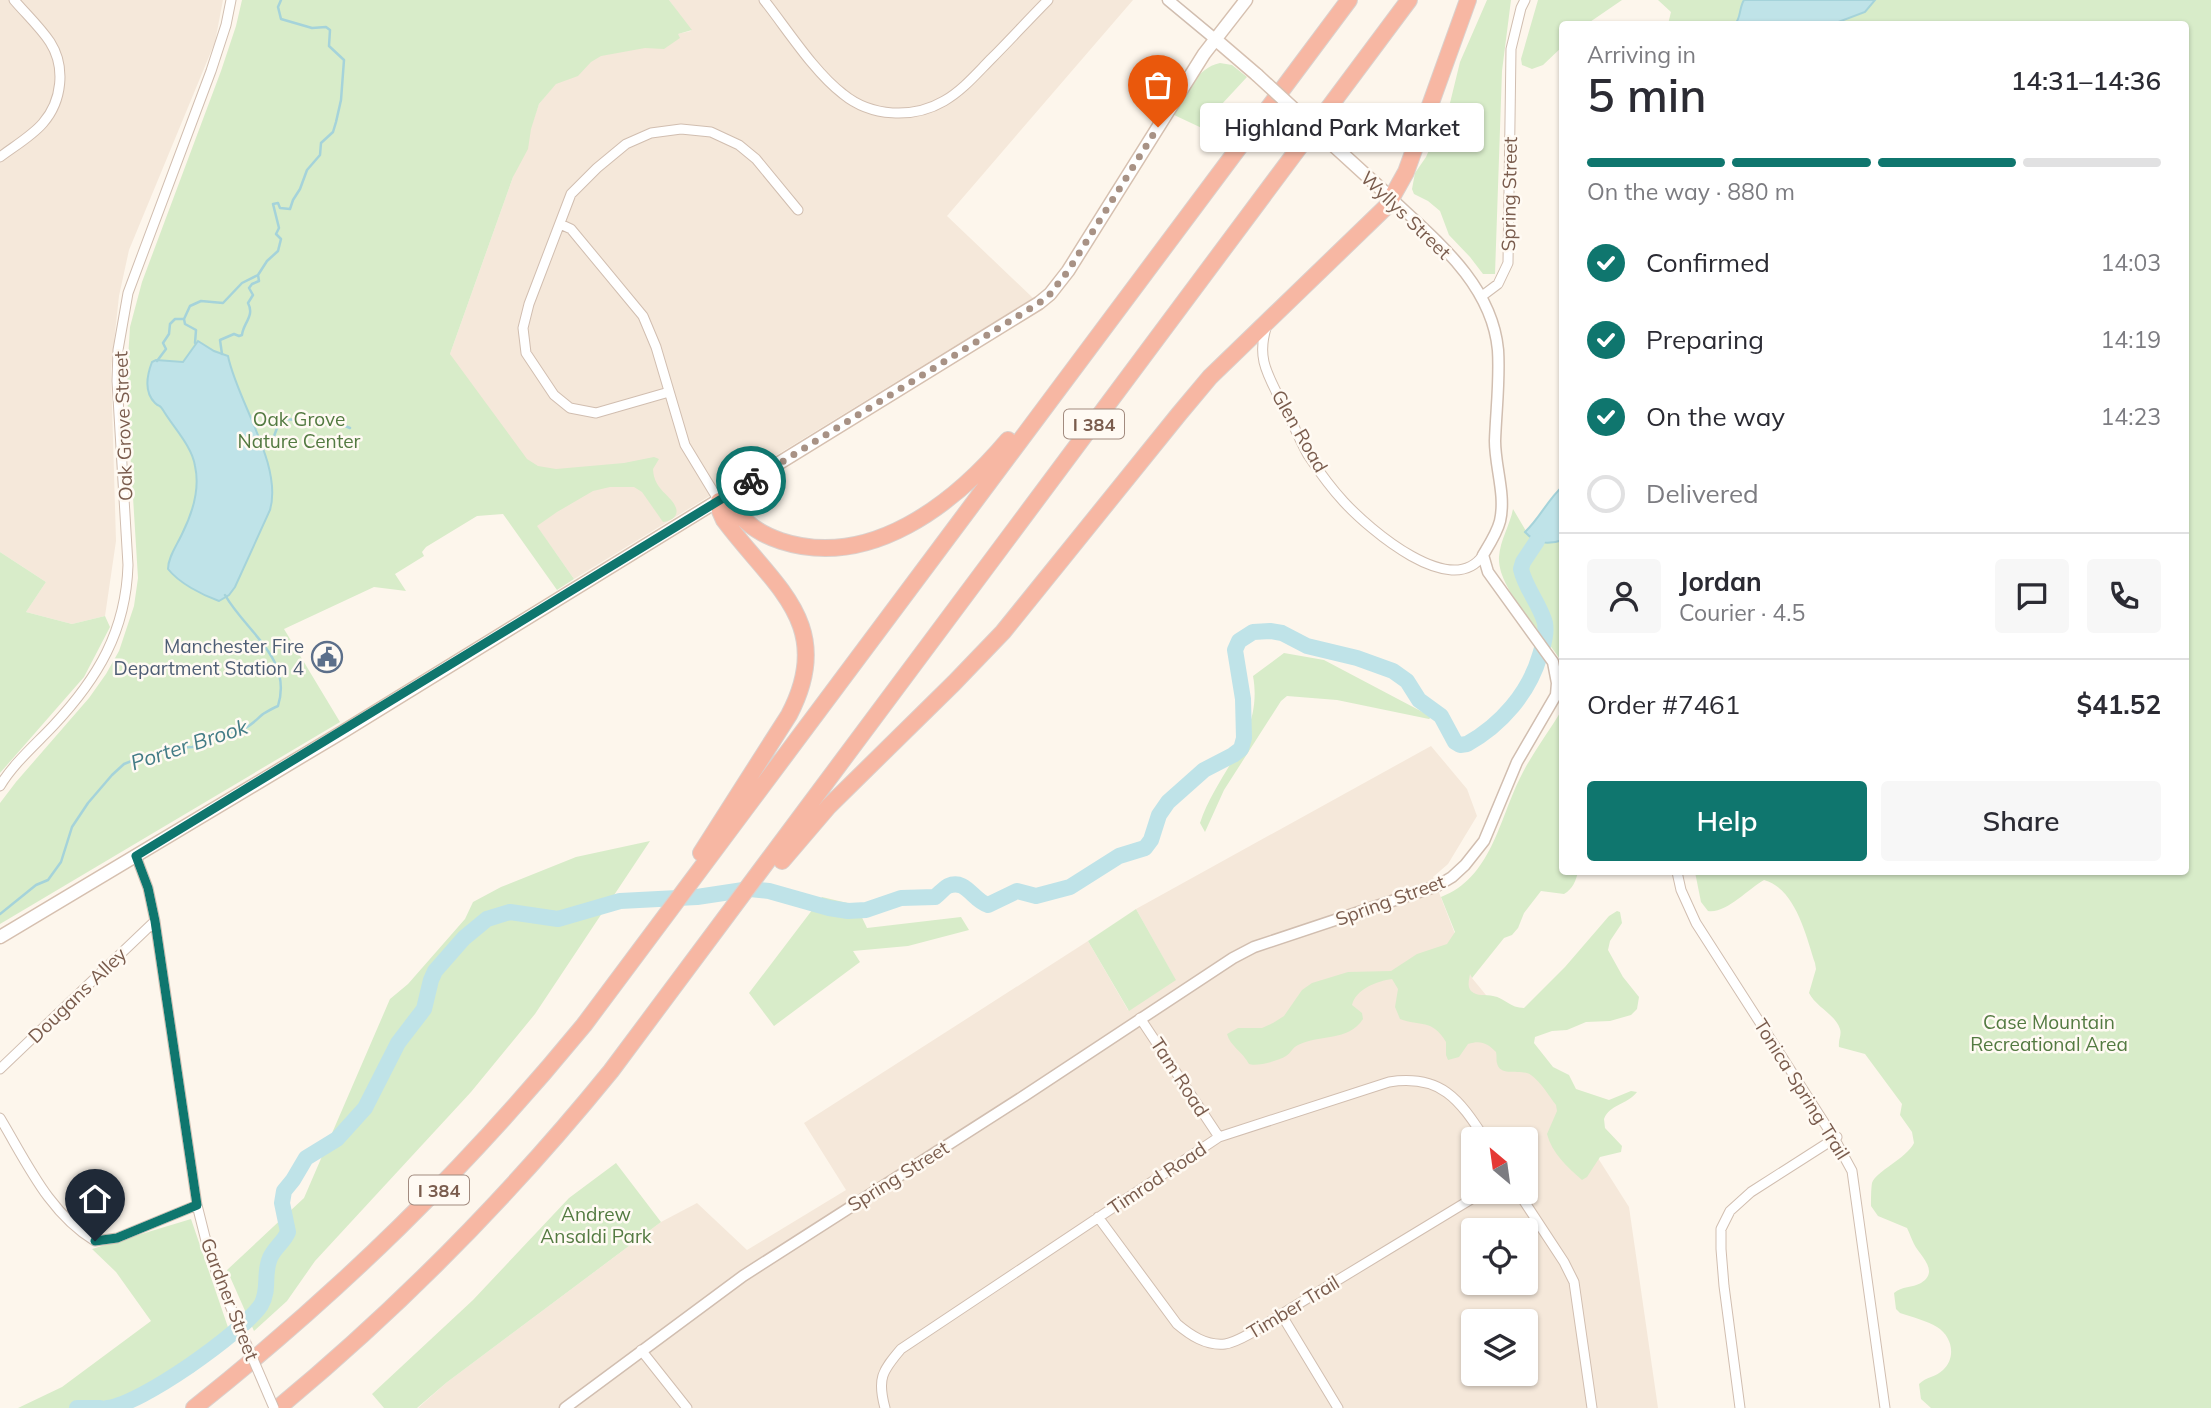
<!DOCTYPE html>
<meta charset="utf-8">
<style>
:root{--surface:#fff;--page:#f7f7f7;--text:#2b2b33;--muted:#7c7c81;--line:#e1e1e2;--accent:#0f766e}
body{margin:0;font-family:Mulish,sans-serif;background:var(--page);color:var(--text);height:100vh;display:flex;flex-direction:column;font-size:26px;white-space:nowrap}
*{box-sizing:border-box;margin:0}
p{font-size:23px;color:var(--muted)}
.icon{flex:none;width:38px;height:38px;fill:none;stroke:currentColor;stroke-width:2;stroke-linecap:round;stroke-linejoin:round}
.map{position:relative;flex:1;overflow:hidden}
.side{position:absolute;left:1559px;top:21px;width:630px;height:854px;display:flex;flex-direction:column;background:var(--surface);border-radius:7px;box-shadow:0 2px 5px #0004}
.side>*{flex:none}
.needle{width:46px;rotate:331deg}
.controls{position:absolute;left:1461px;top:1127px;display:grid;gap:14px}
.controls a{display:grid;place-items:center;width:77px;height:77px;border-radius:7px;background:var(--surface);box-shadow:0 2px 5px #0004;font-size:35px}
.pin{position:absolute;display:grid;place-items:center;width:60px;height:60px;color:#fff;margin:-72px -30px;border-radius:50% 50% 50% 0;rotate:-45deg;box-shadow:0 0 7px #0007}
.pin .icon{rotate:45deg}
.courier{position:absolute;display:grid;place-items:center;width:70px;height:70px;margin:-35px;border:5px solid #0f766e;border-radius:50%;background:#fff;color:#222;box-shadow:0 2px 9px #0007}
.bubble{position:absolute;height:49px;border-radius:7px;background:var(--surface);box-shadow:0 2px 5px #0004;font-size:23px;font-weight:600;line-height:49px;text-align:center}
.head em{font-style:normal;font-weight:600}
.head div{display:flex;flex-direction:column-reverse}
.head{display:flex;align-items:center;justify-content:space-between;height:119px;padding:0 28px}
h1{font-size:46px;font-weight:600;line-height:52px}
.bar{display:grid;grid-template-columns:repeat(4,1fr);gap:10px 7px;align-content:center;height:84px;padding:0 28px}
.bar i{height:9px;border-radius:5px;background:var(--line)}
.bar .current{background:var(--accent)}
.bar p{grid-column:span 4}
.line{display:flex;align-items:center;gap:18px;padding:0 28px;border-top:2px solid var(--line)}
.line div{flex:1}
.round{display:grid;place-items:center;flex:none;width:74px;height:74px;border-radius:7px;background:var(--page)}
ol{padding:0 28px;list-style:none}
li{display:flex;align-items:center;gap:21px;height:77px}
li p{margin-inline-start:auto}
li .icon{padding:7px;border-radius:50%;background:var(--accent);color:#fff;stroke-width:4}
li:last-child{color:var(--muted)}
li i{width:38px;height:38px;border:4px solid var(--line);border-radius:50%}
.button{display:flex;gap:14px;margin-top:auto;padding:14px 28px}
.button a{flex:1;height:80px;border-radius:7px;background:var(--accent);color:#fff;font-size:28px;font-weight:600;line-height:80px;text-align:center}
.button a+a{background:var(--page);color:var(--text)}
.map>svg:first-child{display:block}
.residential{fill:#f5e8da;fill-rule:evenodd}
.green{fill:#d8ecc9}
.water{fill:#bfe3e8;stroke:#a5d3da;stroke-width:2}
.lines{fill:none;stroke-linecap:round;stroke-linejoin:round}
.stream{stroke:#a5d3da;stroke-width:2.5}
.river{stroke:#bfe3e8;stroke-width:16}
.minor-casing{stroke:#d1beb0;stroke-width:11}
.tertiary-casing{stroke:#d1beb0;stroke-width:13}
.secondary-casing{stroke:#d6c0b0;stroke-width:15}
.motorway-casing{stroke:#dad1cd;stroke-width:18}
.minor{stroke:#fff;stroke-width:9}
.tertiary{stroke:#fff;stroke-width:10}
.secondary{stroke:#fff;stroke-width:12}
.motorway{stroke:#f7b7a3;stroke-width:16}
.minor-bridge-casing{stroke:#d1beb0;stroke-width:11;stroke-linecap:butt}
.secondary-bridge-casing{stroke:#d6c0b0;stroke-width:15;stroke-linecap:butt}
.minor-bridge{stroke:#fff;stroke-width:9}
.secondary-bridge{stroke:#fff;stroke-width:12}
.done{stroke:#a89285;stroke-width:7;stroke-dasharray:0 12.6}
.route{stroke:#0f766e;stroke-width:9}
.labels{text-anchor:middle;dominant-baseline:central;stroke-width:5;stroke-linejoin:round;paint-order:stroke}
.shield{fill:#fffaf3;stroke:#a28b7f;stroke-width:2}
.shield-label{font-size:18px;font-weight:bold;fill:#7a5c4d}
.street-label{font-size:19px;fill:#7a5c4d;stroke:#fffaf3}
.park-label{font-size:19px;fill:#537a41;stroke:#fffaf3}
.service-label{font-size:19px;fill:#4e5e75;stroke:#fffaf3;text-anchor:end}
.water-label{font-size:21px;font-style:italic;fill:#437c86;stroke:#fffaf3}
</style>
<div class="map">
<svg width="2211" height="1408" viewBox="0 0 2211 1408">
<rect width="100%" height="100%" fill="#fdf6ec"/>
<path class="residential" d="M0 0H223L215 42 129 250 119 296 111 370 116 541 105 616 72 624 26 612 46 582 0 552Z
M669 0H1133L947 216 1033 298 574 579 514 494 450 354 539 104 579 55 691 31Z
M1431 746 1467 789 1477 816 1448 864 1433 877 1472 978 1523 1040 1629 1207 1658 1408H418L446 1383 661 1222 697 1203 747 1250 846 1190 804 1123 1088 941 1128 1010 1175 979 1136 909ZM1474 1139H1526V1192H1474ZM1474 1230H1526V1283H1474ZM1474 1321H1526V1374H1474Z"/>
<path class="green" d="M242 0H669L692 30 678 34 680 38 664 49 645 48 601 56 591 62 578 76 556 84 539 104 531 129 528 149 513 177 450 354 527 459 538 466 556 469 624 463 654 457 659 459 653 469C654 491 672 495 676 508 679 517 670 521 663 522L642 492 634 487H610L593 491 557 512 537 526 574 579 557 590 503 514 477 516 426 547 422 552 424 556 395 574 406 591 374 587 284 629 340 722 0 924V803L16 782 89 698 106 674 119 651 134 606 138 578 128 416 127 375 130 327 142 282 221 71 236 26Z
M1487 0H1511L1502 71 1495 274H1483L1470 257 1449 235 1440 211 1428 201 1414 194 1412 189 1415 173 1426 157 1450 103 1460 62Z
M1538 0H1622L1587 24H1563V46L1543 65 1532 69 1522 65 1521 59Z
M1658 0H2211V1408H1931L1921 1399 1919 1384C1926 1377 1936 1377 1943 1370 1956 1358 1953 1337 1937 1327 1927 1321 1912 1317 1900 1313L1896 1309 1894 1293C1902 1286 1912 1288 1921 1283 1940 1271 1920 1256 1914 1244 1911 1238 1910 1234 1907 1228L1878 1216 1871 1206C1871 1199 1871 1189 1872 1183 1876 1171 1906 1159 1914 1143L1912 1132 1900 1115 1902 1104 1865 1054 1839 1047C1838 1040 1842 1035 1840 1029 1836 1015 1816 1007 1809 993L1816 969 1815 963C1806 936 1796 889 1764 880 1748 889 1726 914 1708 911L1701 902 1695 872H2186V24H1668L1671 12Z
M1220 63 1232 65 1247 77 1221 105 1206 130 1172 114C1185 95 1196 68 1220 63Z
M1563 486V664C1546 635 1497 590 1499 557 1500 540 1510 525 1513 509L1526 531C1540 517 1548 499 1563 486Z
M0 552 46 582 26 612 72 624 105 616 110 627 84 677 0 773Z
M1284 653 1324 660 1432 717 1429 719 1337 700 1287 696 1281 701 1224 790 1205 832 1200 823C1217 771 1264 736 1253 676Z
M1563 708V872H1578C1576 880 1573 889 1564 894L1541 891 1524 913 1518 928 1512 935 1504 938 1472 978 1470 974C1469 980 1467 986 1471 991 1477 997 1486 994 1493 996 1505 998 1510 1008 1524 1008L1565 967 1609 916 1617 911 1620 912 1622 923 1610 941 1608 950 1623 977 1639 997 1637 1009 1631 1015 1610 1021 1586 1022 1567 1030 1552 1031 1535 1037 1534 1043 1553 1067 1569 1075 1576 1089 1609 1100 1631 1091 1637 1092C1627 1105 1610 1104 1604 1119L1605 1128 1622 1146 1621 1152 1600 1157 1587 1177 1582 1180C1567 1167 1552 1153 1547 1134L1557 1111 1556 1105C1549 1096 1541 1082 1531 1075 1522 1068 1500 1078 1497 1063 1496 1060 1497 1056 1496 1052 1487 1043 1481 1040 1468 1044L1459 1057 1448 1060 1446 1055V1042C1432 1018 1420 1027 1400 1019L1395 1007 1398 989 1392 979C1377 981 1356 989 1352 1005L1362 1013 1363 1019C1348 1042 1320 1034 1298 1045 1292 1048 1291 1053 1286 1056 1278 1061 1256 1067 1249 1064 1242 1051 1230 1046 1227 1034L1238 1028H1262L1273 1023 1284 1016 1302 990 1312 983 1348 972 1391 971 1417 954 1447 944 1455 932 1441 897C1491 878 1499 820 1520 778 1532 753 1549 732 1563 708Z
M650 841 535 1014 471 1092 315 1261 287 1301 254 1331 227 1270 304 1198 390 999 408 984 465 919 473 902 501 887 576 857Z
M822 897 856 905 867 928 961 917 969 930 908 946 853 951 860 962 774 1026 749 993Z
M1136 909 1176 980 1129 1011 1088 941Z
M616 1163 661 1222 446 1383 417 1408H384L372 1394 473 1300 569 1198Z
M191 1219 232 1339 194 1372 161 1388 131 1408H18L62 1387 151 1321 116 1272 92 1249Z"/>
<path class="water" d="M1744 0H1875L1865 12 1833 24H1735C1741 18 1739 8 1744 0Z
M198 341 214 351 228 356C237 401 283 465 270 510L235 587 229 595 219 601C202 595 179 583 168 569 168 557 177 545 182 534 192 514 200 488 195 466 192 446 173 427 163 410 159 403 160 408 155 403 144 392 147 375 152 362L156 360 183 362Z
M1563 486V540C1548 545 1536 544 1525 532 1540 518 1548 499 1563 486Z"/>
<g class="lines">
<path class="stream" d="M195 343 196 330 185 324 184 319 190 306 201 301 223 303 242 283 258 275 267 261 278 251 281 239 276 234 279 228 273 204 278 203 280 208 290 209 293 200 300 189 307 170 320 155 321 143 333 132 336 122 341 100 344 60 329 46 330 30 326 27 312 28 281 19 278 7 281 0
M222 354 220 340 234 334 239 336 242 335C243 323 255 316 248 303L253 295 249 288 252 284 259 281 258 275
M157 361 166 349 163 343 169 334 170 324 175 319H184
M259 441 273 439 277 428 285 419 319 422 336 417 340 424 350 428
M0 914 36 885 48 880 61 862 72 827 88 803 112 775 124 764 142 757 173 748 193 747C215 725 222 738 245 728 252 725 257 719 263 714 268 711 273 708 278 706 293 658 246 632 225 595"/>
<path class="river" d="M77 1408H100
M107 1408C140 1405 242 1333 261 1305 270 1290 263 1274 270 1258 274 1248 284 1242 288 1232L282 1203 284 1191 293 1180 306 1158 337 1139 365 1108 398 1043 424 1009 431 980 435 971 464 938 487 919 510 912 558 919 620 901 697 897 750 889 769 891 829 908 848 911 866 910 901 898 935 897C939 894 943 889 948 886 966 878 973 901 988 905L1017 891 1036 896 1070 887 1119 856 1145 848 1151 840 1159 815 1168 802 1204 770 1233 755 1241 749 1244 738 1243 699 1235 650 1239 641 1253 632 1270 631 1282 633 1307 646 1357 658 1393 671 1407 681 1419 700 1441 716 1455 742 1460 745 1467 744C1501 725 1529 693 1540 655 1543 645 1547 634 1545 623 1540 604 1525 588 1521 569L1523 562 1537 541"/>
<g class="minor-casing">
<path id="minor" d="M764 0C787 29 814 72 843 94 871 117 913 119 944 101 963 90 977 73 992 58 1011 39 1029 19 1048 0
M0 157C13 147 32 136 43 123 62 101 66 67 50 42 40 27 26 14 14 0
M560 224 571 229 643 316 656 347 685 445 719 501
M1482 296 1498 284 1508 263 1511 49 1521 8 1525 0
M1267 325C1263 337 1261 349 1264 362 1268 379 1279 396 1286 411 1294 425 1300 441 1308 455 1318 470 1331 488 1344 502 1369 529 1452 601 1483 555
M669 392 596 413 570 408 554 395 526 353 523 328 529 304 571 194 597 168 626 144 651 133 681 129 711 132 739 145 756 159 798 210
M0 786C13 764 35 745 53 726 98 678 126 631 128 565L117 381 118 350 128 293 211 71 226 25 231 0
M136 856 148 888 155 921 197 1205 208 1249 222 1287
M1677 872 1681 890 1696 923 1834 1138 1852 1171 1885 1408
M1140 1018 1219 1137
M0 1069 155 921
M0 1118C27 1163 49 1213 95 1241L117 1238 197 1205
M1518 1192 1564 1262 1574 1282 1592 1408
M1098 1217 1177 1324C1190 1335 1206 1346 1225 1344 1242 1342 1279 1315 1295 1306 1358 1268 1420 1230 1483 1192
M1281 1314 1338 1408
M641 1350 687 1408
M885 1408C877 1379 882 1371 901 1349L1219 1137 1389 1082C1441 1074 1459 1099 1485 1139
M1740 1408 1724 1286 1721 1249V1229L1730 1211 1751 1192 1837 1137"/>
</g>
<g class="tertiary-casing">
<path id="tertiary" d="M1168 0 1215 39
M565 1408 743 1276 1024 1096 1233 958 1254 947 1437 886 1452 877 1465 865 1484 841 1517 762 1556 695 1557 683 1553 662 1488 572 1483 555C1489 545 1497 533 1500 521 1506 495 1495 467 1495 441 1496 411 1500 380 1498 350 1492 285 1437 241 1392 199"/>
</g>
<g class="secondary-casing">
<path id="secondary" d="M1215 39 1257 75
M1334 146 1392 199
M0 937 344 731 1039 303 1050 294 1068 271 1204 54 1246 0"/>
</g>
<g class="motorway-casing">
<path id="motorway" d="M701 853 789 715C837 624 773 586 724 520L720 511 719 501C732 505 737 515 748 523 757 531 769 537 781 541 870 570 954 504 1008 440
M782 861 829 806 954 683 1003 632 1179 414 1210 377 1387 206 1406 172 1468 0
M194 1408C341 1291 465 1170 584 1025L1349 0
M278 1408C400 1307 511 1194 611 1071L1409 0"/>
</g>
<use href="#minor" class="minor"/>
<use href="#tertiary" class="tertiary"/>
<use href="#secondary" class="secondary"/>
<use href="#motorway" class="motorway"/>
<g class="minor-bridge-casing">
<path id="minor-bridge" d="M222 1287 274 1408"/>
</g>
<g class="secondary-bridge-casing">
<path id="secondary-bridge" d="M1257 75 1334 146"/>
</g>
<use href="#minor-bridge" class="minor-bridge"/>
<use href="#secondary-bridge" class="secondary-bridge"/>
</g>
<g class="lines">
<path class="done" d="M751 481 1039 303 1050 294 1068 271 1158 127"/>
<path class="route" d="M95 1241 117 1238 197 1205 155 921 148 888 136 856 751 481"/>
</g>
<defs>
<g id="civic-ring" transform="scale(1.575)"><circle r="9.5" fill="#fffaf3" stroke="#5c6f8a" stroke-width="1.5"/><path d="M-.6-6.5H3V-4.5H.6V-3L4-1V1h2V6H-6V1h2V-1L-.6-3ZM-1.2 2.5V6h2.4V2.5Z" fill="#5c6f8a"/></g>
</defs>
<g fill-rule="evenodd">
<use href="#civic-ring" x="327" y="657"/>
</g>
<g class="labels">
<g class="shield">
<rect x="1064" y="409.5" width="60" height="29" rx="5"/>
<rect x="409" y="1175.5" width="60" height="29" rx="5"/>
</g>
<g class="shield-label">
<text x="1094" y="424">I 384</text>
<text x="439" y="1190">I 384</text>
</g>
<g class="street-label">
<text transform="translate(1509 194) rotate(-89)">Spring Street</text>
<text transform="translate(1406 215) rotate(44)">Wyllys Street</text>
<text transform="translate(123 426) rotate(-92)">Oak Grove Street</text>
<text transform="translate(1300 431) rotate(60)">Glen Road</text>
<text transform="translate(1390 900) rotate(-20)">Spring Street</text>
<text transform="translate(77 995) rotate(-44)">Dougans Alley</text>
<text transform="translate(1180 1077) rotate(57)">Tam Road</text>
<text transform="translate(1802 1089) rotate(58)">Tonica Spring Trail</text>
<text transform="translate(898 1176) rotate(-32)">Spring Street</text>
<text transform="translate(1157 1178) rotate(-34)">Timrod Road</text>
<text transform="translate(230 1299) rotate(69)">Gardner Street</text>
<text transform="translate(1293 1307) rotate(-31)">Timber Trail</text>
</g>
<g class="park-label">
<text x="299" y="419">Oak Grove<tspan x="299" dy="22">Nature Center</tspan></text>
<text x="2049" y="1022">Case Mountain<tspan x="2049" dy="22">Recreational Area</tspan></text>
<text x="596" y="1214">Andrew<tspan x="596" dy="22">Ansaldi Park</tspan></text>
</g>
<g class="service-label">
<text x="304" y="646">Manchester Fire<tspan x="304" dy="22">Department Station 4</tspan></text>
</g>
<g class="water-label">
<text transform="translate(189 744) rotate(-18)">Porter Brook</text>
</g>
</g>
</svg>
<div class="controls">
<a><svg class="needle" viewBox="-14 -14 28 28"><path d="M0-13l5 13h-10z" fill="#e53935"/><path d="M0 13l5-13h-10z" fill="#7c7c81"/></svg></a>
<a><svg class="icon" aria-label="locate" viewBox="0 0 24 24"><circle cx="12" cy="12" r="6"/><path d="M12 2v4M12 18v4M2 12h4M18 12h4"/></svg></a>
<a><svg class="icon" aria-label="layers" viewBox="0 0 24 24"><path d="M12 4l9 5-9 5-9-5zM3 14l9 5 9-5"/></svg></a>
</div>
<div class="pin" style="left:1158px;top:127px;background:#ea580c"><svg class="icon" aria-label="bag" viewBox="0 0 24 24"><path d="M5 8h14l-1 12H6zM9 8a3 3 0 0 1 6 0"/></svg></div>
<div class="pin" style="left:95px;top:1241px;background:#1f2937"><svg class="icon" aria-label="home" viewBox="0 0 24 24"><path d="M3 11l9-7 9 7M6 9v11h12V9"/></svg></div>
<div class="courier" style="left:751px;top:481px"><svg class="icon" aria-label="bike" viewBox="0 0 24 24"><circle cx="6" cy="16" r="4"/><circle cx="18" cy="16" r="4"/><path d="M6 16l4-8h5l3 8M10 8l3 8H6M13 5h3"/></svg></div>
<div class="bubble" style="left:1200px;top:103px;width:284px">Highland Park Market</div>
<section class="side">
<div class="head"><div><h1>5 min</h1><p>Arriving in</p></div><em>14:31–14:36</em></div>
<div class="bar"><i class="current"></i><i class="current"></i><i class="current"></i><i></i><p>On the way · 880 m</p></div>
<ol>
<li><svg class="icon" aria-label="check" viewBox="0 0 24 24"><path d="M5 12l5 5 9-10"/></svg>Confirmed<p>14:03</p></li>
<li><svg class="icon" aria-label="check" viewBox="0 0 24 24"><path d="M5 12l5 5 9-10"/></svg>Preparing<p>14:19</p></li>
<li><svg class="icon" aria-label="check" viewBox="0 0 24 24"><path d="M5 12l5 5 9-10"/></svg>On the way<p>14:23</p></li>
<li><i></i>Delivered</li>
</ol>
<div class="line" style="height:126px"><a class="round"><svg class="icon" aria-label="person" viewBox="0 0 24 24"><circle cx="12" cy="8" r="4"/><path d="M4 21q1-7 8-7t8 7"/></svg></a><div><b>Jordan</b><p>Courier · 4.5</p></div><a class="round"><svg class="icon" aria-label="chat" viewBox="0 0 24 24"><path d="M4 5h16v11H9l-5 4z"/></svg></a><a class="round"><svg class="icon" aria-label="phone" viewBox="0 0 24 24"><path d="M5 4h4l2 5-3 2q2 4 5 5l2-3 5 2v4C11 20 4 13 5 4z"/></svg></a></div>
<div class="line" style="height:91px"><div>Order #7461</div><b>$41.52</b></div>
<div class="button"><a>Help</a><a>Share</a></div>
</section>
</div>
